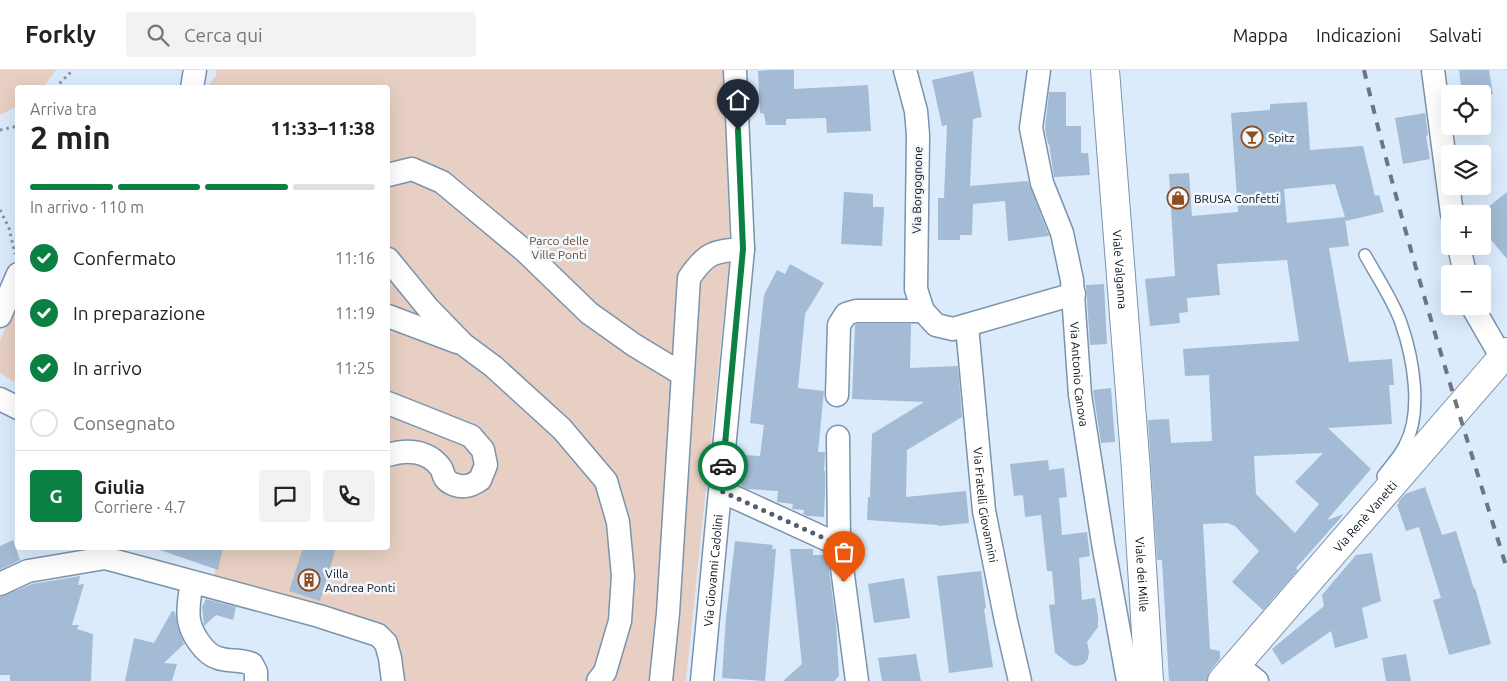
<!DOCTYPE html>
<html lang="it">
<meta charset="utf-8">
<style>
:root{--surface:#fff;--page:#f2f2f2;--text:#222;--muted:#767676;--line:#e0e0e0;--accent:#0b8043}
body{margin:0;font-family:Ubuntu,sans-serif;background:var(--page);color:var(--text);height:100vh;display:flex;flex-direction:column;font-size:19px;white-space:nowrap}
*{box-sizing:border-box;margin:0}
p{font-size:16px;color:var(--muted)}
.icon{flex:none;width:28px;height:28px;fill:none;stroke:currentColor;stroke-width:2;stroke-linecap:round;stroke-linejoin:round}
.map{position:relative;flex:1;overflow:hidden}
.panel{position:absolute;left:15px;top:15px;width:375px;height:465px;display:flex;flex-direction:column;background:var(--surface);border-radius:5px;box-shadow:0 5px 20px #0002}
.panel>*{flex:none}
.controls{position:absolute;left:1441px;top:15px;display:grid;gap:10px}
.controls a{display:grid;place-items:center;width:50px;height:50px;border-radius:5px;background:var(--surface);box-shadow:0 5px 20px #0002;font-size:25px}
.pin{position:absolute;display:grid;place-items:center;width:42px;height:42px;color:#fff;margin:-51px -21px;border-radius:50% 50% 50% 0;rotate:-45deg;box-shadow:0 0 5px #0007}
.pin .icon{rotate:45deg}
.courier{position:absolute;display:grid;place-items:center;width:50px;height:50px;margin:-25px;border:4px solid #0b8043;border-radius:50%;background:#fff;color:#222;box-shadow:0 1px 6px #0007}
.overview em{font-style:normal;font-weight:700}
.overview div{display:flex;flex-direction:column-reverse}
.overview{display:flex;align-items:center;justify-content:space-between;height:85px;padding:0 15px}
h1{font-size:32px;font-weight:700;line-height:38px}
.bar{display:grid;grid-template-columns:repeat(4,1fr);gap:8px 5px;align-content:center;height:60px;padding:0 15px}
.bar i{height:6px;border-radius:4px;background:var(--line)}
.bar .active{background:var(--accent)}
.bar p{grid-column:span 4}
.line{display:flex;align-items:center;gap:12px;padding:0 15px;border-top:1px solid var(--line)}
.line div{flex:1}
.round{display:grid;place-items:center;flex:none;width:52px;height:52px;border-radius:5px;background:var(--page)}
ol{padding:0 15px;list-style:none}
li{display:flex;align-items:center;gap:15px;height:55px}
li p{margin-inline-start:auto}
li .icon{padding:5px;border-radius:50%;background:var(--accent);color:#fff;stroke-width:4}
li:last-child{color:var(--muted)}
li i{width:28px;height:28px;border:2px solid var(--line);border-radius:50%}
header{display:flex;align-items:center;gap:30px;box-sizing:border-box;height:70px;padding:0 25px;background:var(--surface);border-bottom:1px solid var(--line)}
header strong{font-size:24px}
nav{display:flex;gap:28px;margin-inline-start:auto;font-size:18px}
.search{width:350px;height:45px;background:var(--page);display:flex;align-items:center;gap:12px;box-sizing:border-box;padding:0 18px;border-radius:5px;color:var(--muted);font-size:19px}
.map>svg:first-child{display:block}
.green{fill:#e7d0c3}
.building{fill:#a3bbd4;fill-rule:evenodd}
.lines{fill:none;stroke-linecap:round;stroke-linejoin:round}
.service-casing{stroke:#7b93ab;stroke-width:14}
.minor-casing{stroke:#7b93ab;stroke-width:25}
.tertiary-casing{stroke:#7b93ab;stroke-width:30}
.secondary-casing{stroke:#7b93ab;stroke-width:30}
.path{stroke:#85929f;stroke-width:3;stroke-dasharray:2.5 4;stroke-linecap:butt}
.service{stroke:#fff;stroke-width:11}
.minor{stroke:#fff;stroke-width:22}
.tertiary{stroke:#fff;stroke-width:28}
.secondary{stroke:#fff;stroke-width:28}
.rail{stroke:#6a7682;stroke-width:4;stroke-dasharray:9 9;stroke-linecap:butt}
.done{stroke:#535e69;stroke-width:5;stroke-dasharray:0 9}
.route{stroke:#0b8043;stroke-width:6}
.labels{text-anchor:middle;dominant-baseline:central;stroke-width:5;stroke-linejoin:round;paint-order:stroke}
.poi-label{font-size:12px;fill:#0a121b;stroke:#f1f7fc;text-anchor:start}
.street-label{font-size:12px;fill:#0a121b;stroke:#f1f7fc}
.park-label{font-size:12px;fill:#71462c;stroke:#f1f7fc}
</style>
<header>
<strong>Forkly</strong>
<div class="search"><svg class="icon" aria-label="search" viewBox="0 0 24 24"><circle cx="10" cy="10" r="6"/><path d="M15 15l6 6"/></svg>Cerca qui</div>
<nav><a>Mappa</a><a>Indicazioni</a><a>Salvati</a></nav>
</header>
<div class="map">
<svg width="1507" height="611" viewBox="0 0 1507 611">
<rect width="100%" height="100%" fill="#dbebfb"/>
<path class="green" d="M0 0H56L43 17 18 18 17 36 0 45Z
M216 0H724L730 186 686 611H381L390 577 209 523 221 478H388V18H206L216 6Z
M17 230V314L0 303V271Z"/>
<path class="building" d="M770 0H794V19L868 15 871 61 827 63 826 48 786 49V55H766L764 44 760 43 758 1Z
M1459 0H1489L1493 24H1462Z
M973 1 982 47 973 49 970 116 1028 111 1049 166 1008 171 1005 131 973 134 972 165H960V170H938V128H944L947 55 942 56 932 10Z
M1049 22H1066V56H1081V83H1088L1090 105 1054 107 1049 74H1048L1045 59Z
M1307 32 1310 80 1363 76 1375 126 1379 125 1384 142 1346 151 1345 149 1349 176 1329 178 1349 292 1392 289 1394 315H1389L1392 354 1328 358 1371 399 1327 450 1344 444 1296 498 1298 500 1263 540 1232 512 1259 481 1235 456 1227 453 1203 454 1210 579 1220 581V589L1210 601 1207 611H1169L1162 490H1157L1148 350 1169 349 1171 373 1212 371 1209 305 1185 306 1183 279 1299 271 1287 190 1217 194 1220 225 1187 228 1188 242 1179 243 1180 253 1150 256 1145 209 1175 206 1169 104 1189 103 1192 146 1238 142 1231 43 1270 40V34ZM1335 114 1345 147 1287 153 1284 119ZM1323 383 1295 412 1319 434 1295 463 1256 424 1254 386Z
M1425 43 1428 65 1426 66 1430 89 1403 94 1395 48Z
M844 122 873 124V137H884L882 176 841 174Z
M1507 122V189L1482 159V142Z
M790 194 824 213 805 244 798 318 824 321 818 382H825L824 401H825V421L824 447 807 446 803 444 804 440 792 439 793 434 777 432 778 421 747 419 741 416 743 385 760 386 764 355 750 353 764 225 777 200 785 204Z
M1104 214 1107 274 1090 275 1086 215Z
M858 254H911L910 298 958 296 962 347 907 380 906 427 966 421 969 453 938 456V455L867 450 868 427H870L872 364 924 332 852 329 855 255Z
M1111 318 1115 372 1101 373 1093 320Z
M1048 390 1049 400 1064 398 1067 427 1059 428 1062 465 1087 462 1090 486 1079 488 1082 530 1095 528 1098 546V557L1087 572 1089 581 1088 589 1084 594 1077 596 1071 595 1055 583 1049 535 1055 534 1052 501H1047L1041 445 1025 447 1023 425 1014 426 1010 394Z
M1425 417 1442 465 1456 461 1474 519 1475 518 1491 574 1449 585 1433 530 1441 528 1419 457 1406 461 1397 435 1399 433 1398 432 1405 424Z
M13 470 20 490 0 500V476Z
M735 471 773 475 772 479H776L765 611 722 608 726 547Z
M161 478H223L218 500 160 480Z
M303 478H336L320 531 289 521Z
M790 479H813V485H827L836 552 839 606 834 611H783L802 594Z
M1372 483 1381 531 1362 538 1368 568 1335 578 1331 561 1282 595 1272 579 1324 536 1322 525 1356 485Z
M981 501 986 538 984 539 993 597 949 603 937 506Z
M80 506 78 515 84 514 72 555H79L77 559 93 564 91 611H10V605H0V527L32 514Z
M904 508 910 548 874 553 868 514Z
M206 529 236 537 233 550 216 545 204 556 202 537Z
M172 541 175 542 178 558 184 574 164 593 177 594 172 611H125L134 568 154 573Z
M916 584 921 611H882L878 588Z
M1406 584 1411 611H1386L1382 588Z"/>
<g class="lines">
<g class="service-casing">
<path id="service" d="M1365 185C1376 205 1394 232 1401 253 1413 287 1423 342 1405 375 1400 386 1390 396 1383 406"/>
</g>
<g class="minor-casing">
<g id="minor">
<path d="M905 0 916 41 918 65 916 219 923 241 936 255 953 259 1074 224"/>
<path id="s1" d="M1039 0 1031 58 1042 113 1062 163 1072 210 1080 325 1103 473 1128 611"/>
<path d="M1433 0 1452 144"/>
<path d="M192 18 195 0"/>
<path d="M388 105 412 99 442 112 526 182 589 243 634 275 682 304"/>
<path d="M1459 176 1465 204"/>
<path d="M388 189 428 238 463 274 494 297 562 359 606 411 618 452 623 506 620 551 605 602 598 611"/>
<path d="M1472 236 1502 288 1507 289"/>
<path d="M0 246 18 204"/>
<path d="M388 246 457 272"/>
<path id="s2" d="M967 256 984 441 1006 551 1020 611"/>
<path d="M837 325 839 255 846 244 856 241H923"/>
<path d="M0 329 18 338"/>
<path d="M388 333 471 366 483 380 486 395 480 410C476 412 471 416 466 416 459 417 449 414 445 408 443 405 443 401 441 398 428 380 406 379 388 385"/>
<path d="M838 367 839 475 857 611"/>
<path d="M721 421 839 475"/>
<path d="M192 512C190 524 187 537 189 550 191 563 204 584 218 588 229 592 241 589 252 594L256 602V611"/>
<path d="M0 514 28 501 105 488 319 546 378 565 386 573 390 588 393 611"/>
<path d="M1237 595 1257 611"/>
<path d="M661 611 668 543 689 208C706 183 713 181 743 179"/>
<path id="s3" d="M702 611 743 179 735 0"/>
</g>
</g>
<g class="tertiary-casing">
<g id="tertiary">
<path id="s4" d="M1222 611 1507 282"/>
</g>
</g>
<g class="secondary-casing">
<g id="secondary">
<path id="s5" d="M1105 0 1136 400 1149 611"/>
</g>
</g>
<path class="path" d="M55 18 73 0
M0 60 18 56
M0 140 9 158 15 184"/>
<use href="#service" class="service"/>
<use href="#minor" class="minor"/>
<use href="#tertiary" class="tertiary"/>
<use href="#secondary" class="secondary"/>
<path class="rail" d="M1364 0C1404 169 1456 334 1507 499"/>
</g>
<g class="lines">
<path class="done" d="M723 396 721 421 839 475 844 512"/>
<path class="route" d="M723 396 743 179 738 60"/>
</g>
<defs>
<g id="bar-ring" transform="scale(1.125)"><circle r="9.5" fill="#f1f7fc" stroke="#8f4c1e" stroke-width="1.5"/><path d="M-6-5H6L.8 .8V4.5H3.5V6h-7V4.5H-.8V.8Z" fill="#8f4c1e"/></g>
<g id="shop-ring" transform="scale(1.125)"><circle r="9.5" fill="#f1f7fc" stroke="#8f4c1e" stroke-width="1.5"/><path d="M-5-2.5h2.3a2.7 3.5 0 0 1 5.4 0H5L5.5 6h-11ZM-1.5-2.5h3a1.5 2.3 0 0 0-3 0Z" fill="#8f4c1e"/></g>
<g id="building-ring" transform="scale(1.125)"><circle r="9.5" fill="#f1f7fc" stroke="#8f4c1e" stroke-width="1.5"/><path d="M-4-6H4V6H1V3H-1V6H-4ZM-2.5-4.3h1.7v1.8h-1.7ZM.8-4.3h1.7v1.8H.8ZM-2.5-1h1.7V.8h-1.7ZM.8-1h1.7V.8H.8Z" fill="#8f4c1e"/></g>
</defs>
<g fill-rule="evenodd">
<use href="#bar-ring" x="1252" y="67"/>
<use href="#shop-ring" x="1178" y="128"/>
<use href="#building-ring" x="309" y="510"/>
</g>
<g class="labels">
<g class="poi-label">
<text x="1268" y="67">Spitz</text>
<text x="1194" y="128">BRUSA Confetti</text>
<text x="325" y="503">Villa<tspan x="325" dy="14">Andrea Ponti</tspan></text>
</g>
<g class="street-label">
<text transform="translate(917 120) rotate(-89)">Via Borgognone</text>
<text stroke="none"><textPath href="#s5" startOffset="200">Viale Valganna</textPath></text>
<text stroke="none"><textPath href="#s1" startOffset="311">Via Antonio Canova</textPath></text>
<text stroke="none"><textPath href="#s2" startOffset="180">Via Fratelli Giovannini</textPath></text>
<text stroke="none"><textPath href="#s4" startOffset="218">Via Renè Vanetti</textPath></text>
<text stroke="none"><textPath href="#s3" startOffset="111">Via Giovanni Cadolini</textPath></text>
<text stroke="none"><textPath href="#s5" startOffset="506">Viale dei Mille</textPath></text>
</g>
<g class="park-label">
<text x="559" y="170">Parco delle<tspan x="559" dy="14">Ville Ponti</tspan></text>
</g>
</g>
</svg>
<div class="controls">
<a><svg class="icon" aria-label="locate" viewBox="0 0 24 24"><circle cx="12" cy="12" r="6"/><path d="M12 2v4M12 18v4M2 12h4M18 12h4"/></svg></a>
<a><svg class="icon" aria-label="layers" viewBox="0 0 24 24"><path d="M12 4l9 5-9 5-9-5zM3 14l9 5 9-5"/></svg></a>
<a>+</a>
<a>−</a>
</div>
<div class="pin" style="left:844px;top:512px;background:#ea580c"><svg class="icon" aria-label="bag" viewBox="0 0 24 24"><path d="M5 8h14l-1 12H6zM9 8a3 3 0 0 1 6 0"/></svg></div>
<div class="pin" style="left:738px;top:60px;background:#1f2937"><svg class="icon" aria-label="home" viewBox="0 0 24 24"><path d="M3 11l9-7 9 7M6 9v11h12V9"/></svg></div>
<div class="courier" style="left:723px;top:396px"><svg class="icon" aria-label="car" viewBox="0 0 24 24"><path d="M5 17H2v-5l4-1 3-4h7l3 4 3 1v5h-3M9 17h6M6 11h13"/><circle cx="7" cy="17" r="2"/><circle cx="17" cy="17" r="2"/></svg></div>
<section class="panel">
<div class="overview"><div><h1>2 min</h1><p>Arriva tra</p></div><em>11:33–11:38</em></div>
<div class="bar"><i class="active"></i><i class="active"></i><i class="active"></i><i></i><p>In arrivo · 110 m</p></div>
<ol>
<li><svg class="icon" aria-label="check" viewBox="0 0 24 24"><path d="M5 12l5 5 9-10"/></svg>Confermato<p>11:16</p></li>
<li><svg class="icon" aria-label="check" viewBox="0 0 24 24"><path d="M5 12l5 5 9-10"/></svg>In preparazione<p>11:19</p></li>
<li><svg class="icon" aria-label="check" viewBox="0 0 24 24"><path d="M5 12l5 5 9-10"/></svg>In arrivo<p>11:25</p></li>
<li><i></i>Consegnato</li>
</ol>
<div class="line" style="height:90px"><b class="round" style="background:var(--accent);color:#fff">G</b><div><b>Giulia</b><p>Corriere · 4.7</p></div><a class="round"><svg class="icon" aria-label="chat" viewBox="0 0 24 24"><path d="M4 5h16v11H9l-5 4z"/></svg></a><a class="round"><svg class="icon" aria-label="phone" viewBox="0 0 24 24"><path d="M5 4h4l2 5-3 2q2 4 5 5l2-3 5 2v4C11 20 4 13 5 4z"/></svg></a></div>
</section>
</div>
